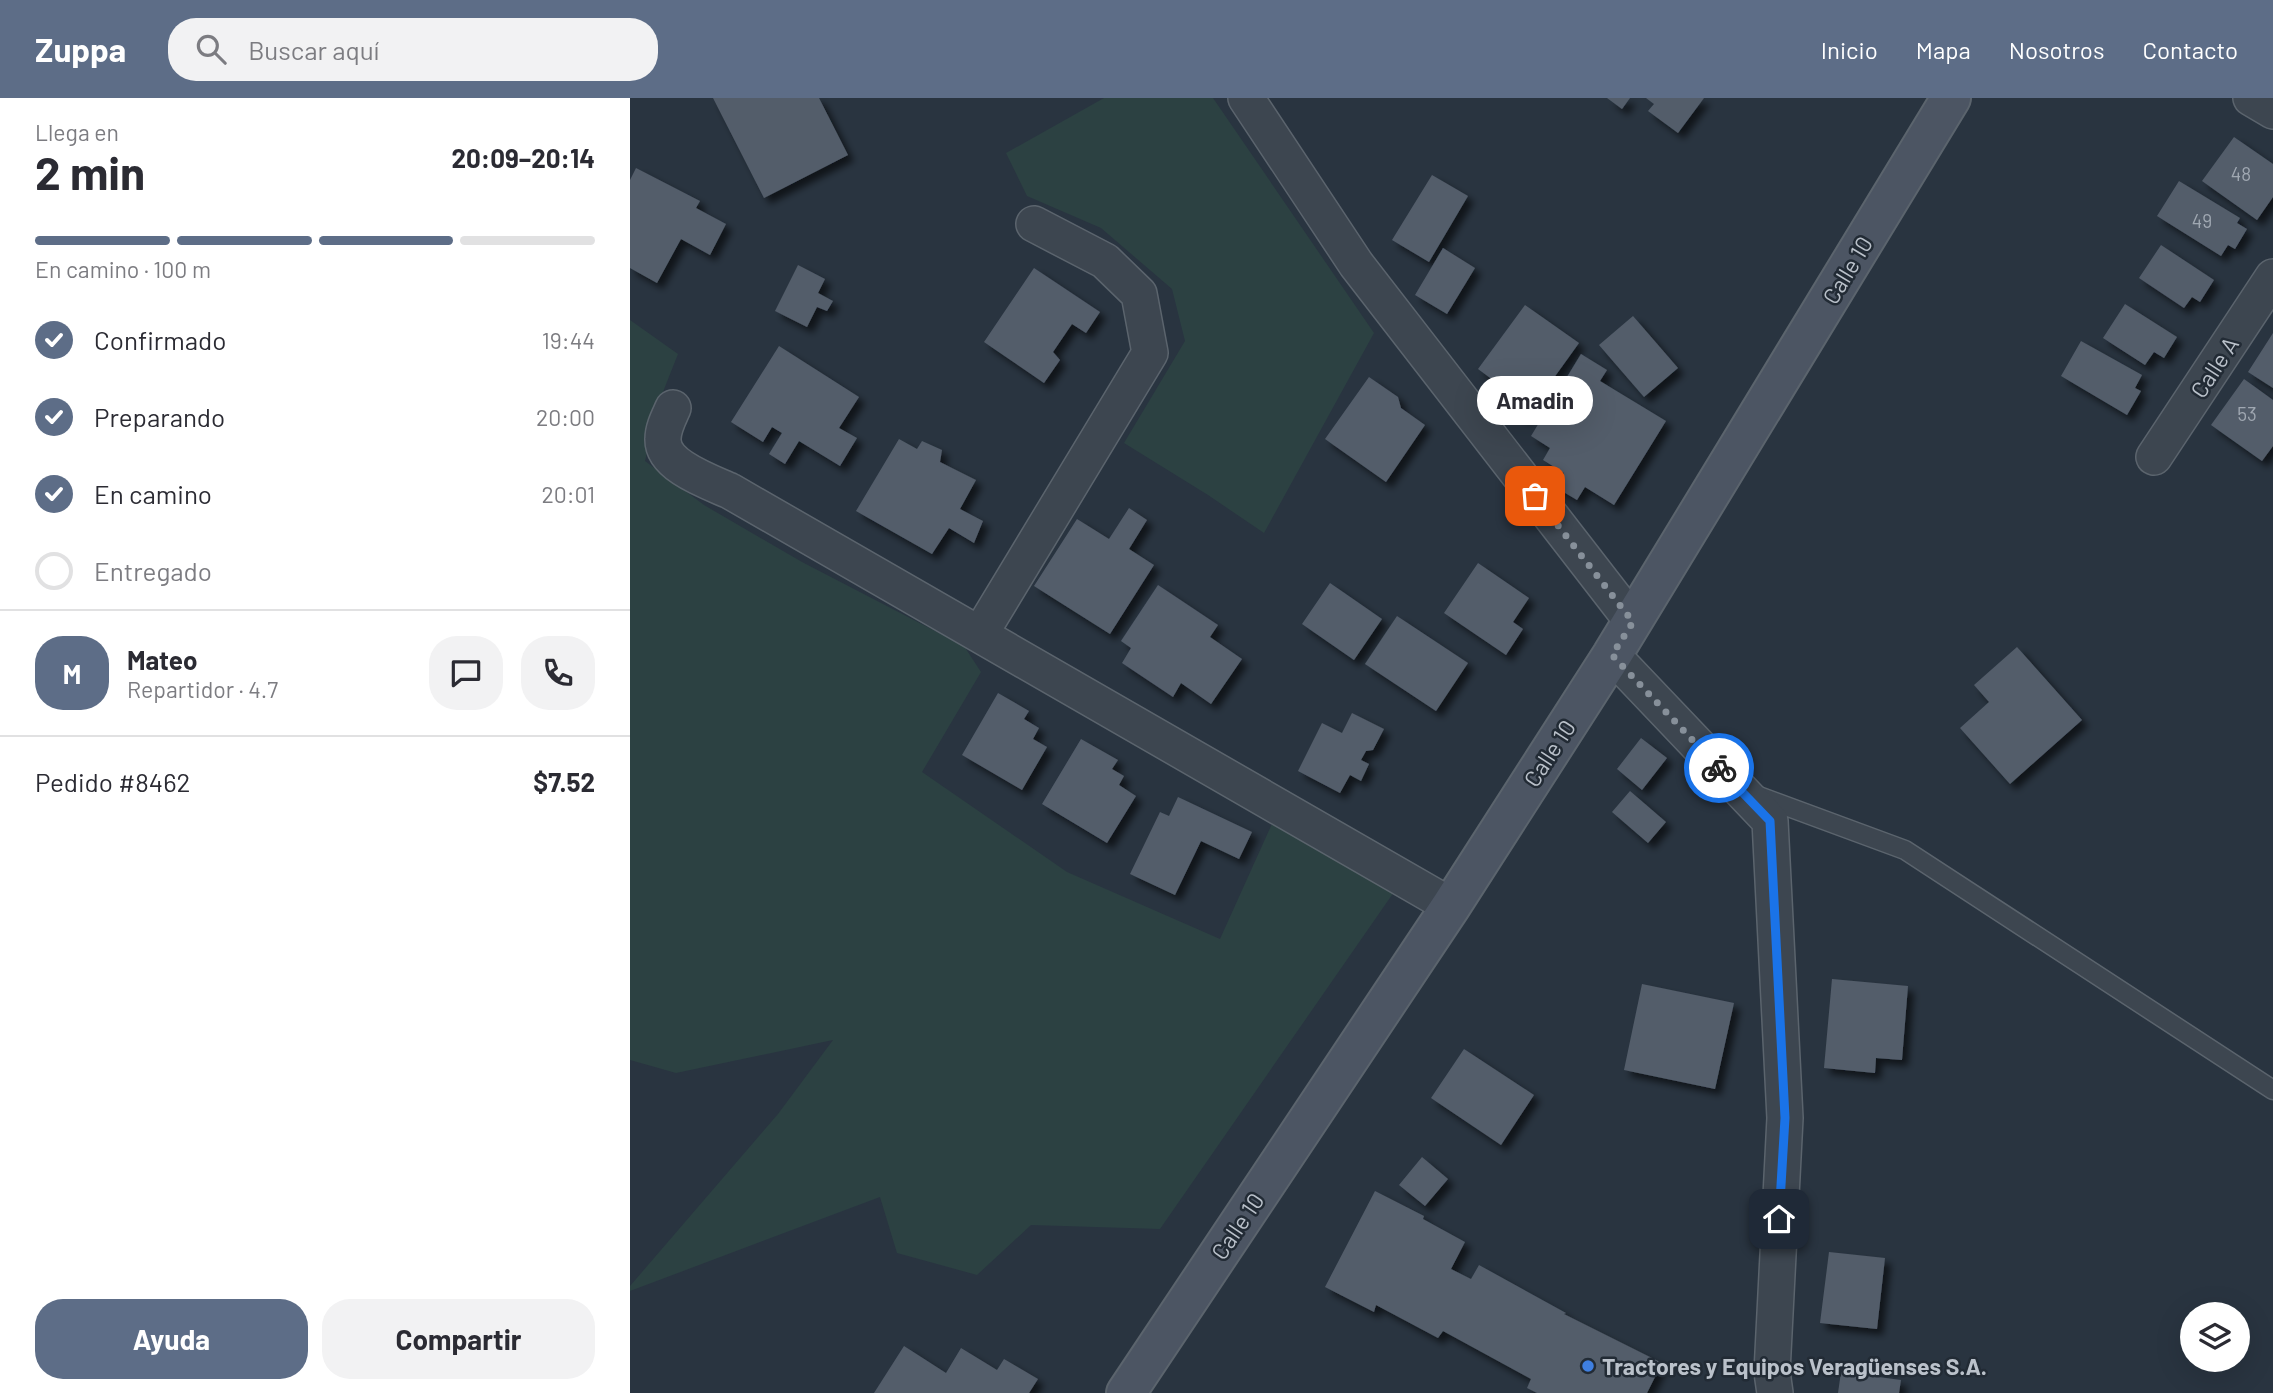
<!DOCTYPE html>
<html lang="es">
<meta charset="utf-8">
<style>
:root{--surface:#fff;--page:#f2f2f3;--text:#2b2b33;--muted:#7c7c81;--line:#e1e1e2;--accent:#5d6d87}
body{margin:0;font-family:Barlow,sans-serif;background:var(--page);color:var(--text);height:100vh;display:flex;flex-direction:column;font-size:26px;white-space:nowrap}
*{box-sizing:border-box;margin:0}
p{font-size:23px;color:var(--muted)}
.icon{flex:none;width:38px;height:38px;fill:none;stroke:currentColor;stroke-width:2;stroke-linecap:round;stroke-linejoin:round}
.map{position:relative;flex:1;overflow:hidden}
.drawer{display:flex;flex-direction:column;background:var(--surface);width:630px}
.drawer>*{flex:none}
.fabs{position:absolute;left:1550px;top:1204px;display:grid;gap:14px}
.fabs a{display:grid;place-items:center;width:70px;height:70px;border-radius:50%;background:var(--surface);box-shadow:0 7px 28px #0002;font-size:35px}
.pin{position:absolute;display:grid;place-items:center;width:60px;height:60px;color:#fff;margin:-30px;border-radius:14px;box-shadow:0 4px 10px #0006}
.courier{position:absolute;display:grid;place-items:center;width:70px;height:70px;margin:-35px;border:5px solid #1a73e8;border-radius:50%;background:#fff;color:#222;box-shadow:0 2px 9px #0007}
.bubble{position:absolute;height:49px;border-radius:24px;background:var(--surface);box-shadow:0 7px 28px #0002;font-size:23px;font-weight:700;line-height:49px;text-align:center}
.overview em{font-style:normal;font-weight:700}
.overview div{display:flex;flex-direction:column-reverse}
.overview{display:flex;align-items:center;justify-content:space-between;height:119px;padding:0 35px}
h1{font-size:46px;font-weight:700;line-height:52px}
.bar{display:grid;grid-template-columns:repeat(4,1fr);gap:10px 7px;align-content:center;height:84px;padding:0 35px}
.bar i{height:9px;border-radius:5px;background:var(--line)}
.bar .active{background:var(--accent)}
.bar p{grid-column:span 4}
.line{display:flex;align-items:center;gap:18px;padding:0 35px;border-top:2px solid var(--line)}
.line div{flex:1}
.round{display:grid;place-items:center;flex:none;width:74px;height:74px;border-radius:28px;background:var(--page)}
ol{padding:0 35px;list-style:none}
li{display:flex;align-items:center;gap:21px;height:77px}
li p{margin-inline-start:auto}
li .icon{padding:7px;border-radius:50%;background:var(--accent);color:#fff;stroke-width:4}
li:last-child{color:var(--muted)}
li i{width:38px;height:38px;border:4px solid var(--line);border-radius:50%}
.button{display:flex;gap:14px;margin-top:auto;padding:14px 35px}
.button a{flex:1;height:80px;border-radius:28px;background:var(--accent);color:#fff;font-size:28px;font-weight:700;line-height:80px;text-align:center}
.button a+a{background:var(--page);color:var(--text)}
header{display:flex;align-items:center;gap:42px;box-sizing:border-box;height:98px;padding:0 35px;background:var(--accent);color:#fff}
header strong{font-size:33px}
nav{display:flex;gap:38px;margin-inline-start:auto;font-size:24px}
.search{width:490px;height:63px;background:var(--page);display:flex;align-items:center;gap:18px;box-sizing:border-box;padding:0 24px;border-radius:28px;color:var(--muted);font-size:26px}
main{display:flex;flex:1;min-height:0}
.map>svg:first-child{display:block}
.green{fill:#2c4142}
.building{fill:#535d6a;filter:url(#shadow)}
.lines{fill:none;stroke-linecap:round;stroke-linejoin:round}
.lane-casing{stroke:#5b646d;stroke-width:21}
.street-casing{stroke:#5b646d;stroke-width:38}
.secondary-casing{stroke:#5b646d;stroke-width:42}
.lane{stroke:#3d4650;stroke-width:18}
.street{stroke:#3d4650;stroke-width:35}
.secondary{stroke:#4c5563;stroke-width:38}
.done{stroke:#87909a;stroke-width:7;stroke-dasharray:0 12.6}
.route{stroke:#1a73e8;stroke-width:9}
.shop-dot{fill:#3f7fe0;stroke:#222b35;stroke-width:2.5}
.labels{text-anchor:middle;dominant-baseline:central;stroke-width:5;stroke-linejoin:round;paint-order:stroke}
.number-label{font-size:19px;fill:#a0a8b2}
.street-label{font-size:23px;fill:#bac1ca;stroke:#222b35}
.poi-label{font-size:23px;font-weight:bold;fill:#bac1ca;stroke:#222b35;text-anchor:start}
</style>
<header>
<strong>Zuppa</strong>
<div class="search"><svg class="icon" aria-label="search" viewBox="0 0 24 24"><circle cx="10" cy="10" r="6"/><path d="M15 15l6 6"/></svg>Buscar aquí</div>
<nav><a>Inicio</a><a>Mapa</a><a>Nosotros</a><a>Contacto</a></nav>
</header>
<main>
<section class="drawer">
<div class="overview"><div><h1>2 min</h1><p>Llega en</p></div><em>20:09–20:14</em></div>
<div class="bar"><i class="active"></i><i class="active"></i><i class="active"></i><i></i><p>En camino · 100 m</p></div>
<ol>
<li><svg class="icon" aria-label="check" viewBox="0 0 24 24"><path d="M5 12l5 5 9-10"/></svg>Confirmado<p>19:44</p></li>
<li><svg class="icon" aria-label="check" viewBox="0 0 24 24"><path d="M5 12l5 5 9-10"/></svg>Preparando<p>20:00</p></li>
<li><svg class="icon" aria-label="check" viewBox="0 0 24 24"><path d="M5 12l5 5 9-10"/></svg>En camino<p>20:01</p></li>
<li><i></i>Entregado</li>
</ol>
<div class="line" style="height:126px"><b class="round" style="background:var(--accent);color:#fff">M</b><div><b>Mateo</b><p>Repartidor · 4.7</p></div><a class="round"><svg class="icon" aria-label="chat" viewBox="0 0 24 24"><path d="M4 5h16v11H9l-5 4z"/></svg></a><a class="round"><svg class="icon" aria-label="phone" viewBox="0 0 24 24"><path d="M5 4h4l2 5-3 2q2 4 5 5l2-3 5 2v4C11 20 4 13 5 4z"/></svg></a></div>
<div class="line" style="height:91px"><div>Pedido #8462</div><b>$7.52</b></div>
<div class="button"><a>Ayuda</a><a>Compartir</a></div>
</section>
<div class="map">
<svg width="1643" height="1295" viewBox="0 0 1643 1295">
<defs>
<filter id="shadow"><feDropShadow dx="6" dy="6" stdDeviation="3.5" flood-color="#0009"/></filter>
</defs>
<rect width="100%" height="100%" fill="#293440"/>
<path class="green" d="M474 0H583L744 235 634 435 578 397 494 345 555 243 542 191 471 130 397 98 376 55Z
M0 222 48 256 29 304 15 363 74 407 172 464 334 548 351 574 292 674 437 774 590 841 645 719 764 794 530 1131 401 1127 347 1177 267 1155 250 1099 0 1193V1188L148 1016 203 942 46 975 0 962Z"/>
<path class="building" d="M83 0H189L218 57 134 100Z
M977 0H1000L992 11Z
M1016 0H1074L1048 35 1018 13 1024 6Z
M1604 39 1643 66V99L1627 122 1572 83Z
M6 70 70 103 66 110 96 126 80 157 51 141 27 185 0 170V82Z
M802 77 838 98 799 164 762 142Z
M1549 83 1610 120 1607 125 1617 131 1605 151 1598 147 1591 158 1527 118Z
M1531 147 1584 182 1570 204 1562 199 1554 210 1509 180Z
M813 150 845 170 817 216 785 197Z
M168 167 195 181 188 195 203 203 197 213 187 209 177 229 145 213Z
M404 170 470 214 456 235 442 226 423 254 430 262 414 285 354 244Z
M1495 206 1547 239 1534 260 1524 254 1515 267 1473 240Z
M895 207 949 245 895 320 859 295 867 285 848 271Z
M1003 218 1048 270 1014 299 969 247Z
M1643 235V290L1618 274Z
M1451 243 1512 277 1505 290 1511 293 1497 317 1431 278Z
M149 248 229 299 209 330 227 340 210 368 169 343 155 366 139 356 152 335 142 329 133 344 101 324Z
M951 256 977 272 970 283 1036 323 984 407 955 389 947 402 925 389 934 375 913 362 920 350 901 338Z
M739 279 768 299 771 310 795 327 756 384 695 341Z
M1614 281 1643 302V348L1632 363 1581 327Z
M269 341 287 351 292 343 312 352 310 364 346 382 330 411 353 423 344 445 319 430 302 456 226 413Z
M499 410 517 422 499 451 524 467 480 536 404 488 447 421 479 441Z
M848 465 899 500 883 524 893 531 876 557 814 515Z
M700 485 752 521 724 562 672 526Z
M528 487 588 527 580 539 612 561 581 606 551 585 543 599 492 565 501 550 491 543Z
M767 518 838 565 806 613 735 566Z
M1387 549 1452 622 1380 686 1330 630 1359 604 1344 587Z
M368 595 399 613 394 621 409 630 403 641 417 649 392 692 332 657Z
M722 615 754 631 743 652 736 653 731 662 739 666 731 683 720 677 710 695 668 673 692 625 712 635Z
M1011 640 1037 660 1012 692 987 671Z
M451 641 488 662 482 671 494 678 489 687 506 698 477 745 412 706Z
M1000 693 1036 724 1018 745 982 714Z
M548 699 622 734 609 761 571 743 545 797 500 776 530 714 539 718Z
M1202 881 1278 888 1272 962 1246 960 1245 975 1194 970Z
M1012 886 1104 905 1085 991 994 972Z
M834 951 904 997 871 1047 801 1000Z
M792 1059 818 1081 795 1108 769 1087Z
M745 1093 794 1118 793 1121 835 1144 821 1171 841 1181 849 1167 936 1215 934 1216 1032 1265 1017 1295H907L897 1290 901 1281 813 1233 808 1240 746 1207 744 1214 695 1189Z
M1199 1154 1255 1160 1247 1231 1190 1225Z
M274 1248 316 1275 331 1250 367 1272 374 1261 408 1281 399 1295H244Z
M1211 1274 1271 1282 1269 1295H1208Z"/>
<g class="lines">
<g class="lane-casing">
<path id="lane" d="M1126 697 1275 752 1643 992"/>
</g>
<g class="street-casing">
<path id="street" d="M616 0 726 166 1003 524
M1621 0 1643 13
M43 310C39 319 33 330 33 341 32 368 80 384 100 393L821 808
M1524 359 1643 179
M350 536 520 255 509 196 475 163 404 126
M982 557 1140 723 1155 1020 1142 1274 1145 1295"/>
</g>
<g class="secondary-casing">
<path id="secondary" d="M496 1295 821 808 982 557 1321 0"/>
</g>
<use href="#lane" class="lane"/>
<use href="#street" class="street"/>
<use href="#secondary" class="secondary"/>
</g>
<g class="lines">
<path class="done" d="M905 398 1003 524 982 557 1089 670"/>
<path class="route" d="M1089 670 1140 723 1155 1020 1149 1121"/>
</g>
<circle class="shop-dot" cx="958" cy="1268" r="7"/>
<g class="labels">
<g class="number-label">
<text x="1611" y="75">48</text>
<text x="1572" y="122">49</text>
<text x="1617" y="315">53</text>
</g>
<g class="street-label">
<text transform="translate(1217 172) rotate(-59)">Calle 10</text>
<text transform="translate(1584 269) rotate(-57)">Calle A</text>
<text transform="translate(919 655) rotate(-57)">Calle 10</text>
<text transform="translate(607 1128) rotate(-56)">Calle 10</text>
</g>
<g class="poi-label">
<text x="972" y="1268">Tractores y Equipos Veragüenses S.A.</text>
</g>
</g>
</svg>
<div class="fabs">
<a><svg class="icon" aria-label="layers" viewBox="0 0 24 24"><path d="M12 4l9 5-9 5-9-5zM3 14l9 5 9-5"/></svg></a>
</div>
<div class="pin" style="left:905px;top:398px;background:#ea580c"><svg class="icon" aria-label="bag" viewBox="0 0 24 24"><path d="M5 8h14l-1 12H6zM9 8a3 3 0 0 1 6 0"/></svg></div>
<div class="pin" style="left:1149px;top:1121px;background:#1f2937"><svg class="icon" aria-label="home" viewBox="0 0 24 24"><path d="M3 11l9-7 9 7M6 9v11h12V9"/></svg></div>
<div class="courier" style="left:1089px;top:670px"><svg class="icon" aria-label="bike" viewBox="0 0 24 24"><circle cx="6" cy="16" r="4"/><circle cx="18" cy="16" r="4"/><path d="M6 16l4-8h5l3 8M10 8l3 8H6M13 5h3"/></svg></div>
<div class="bubble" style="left:847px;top:278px;width:116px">Amadin</div>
</div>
</main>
